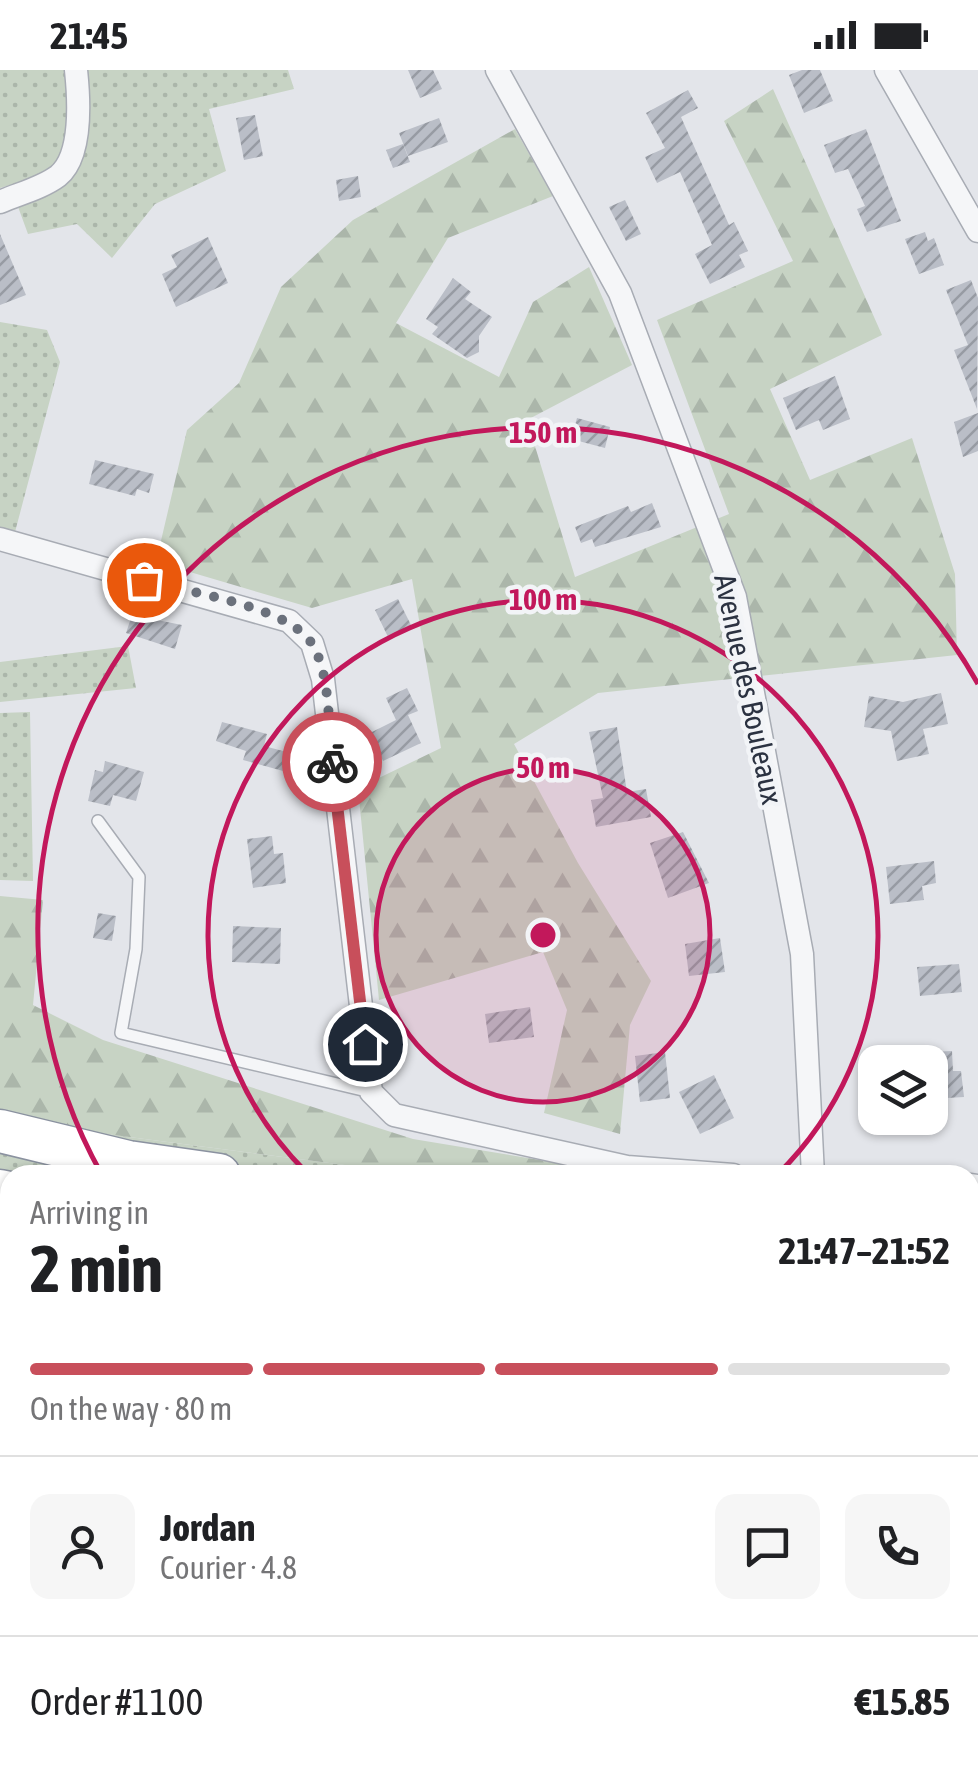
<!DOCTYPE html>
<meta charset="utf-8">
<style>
:root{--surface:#fff;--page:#f6f6f6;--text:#202124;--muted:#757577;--line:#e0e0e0;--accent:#c84f5b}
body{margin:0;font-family:"Asap Condensed",sans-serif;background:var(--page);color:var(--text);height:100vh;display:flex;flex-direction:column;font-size:38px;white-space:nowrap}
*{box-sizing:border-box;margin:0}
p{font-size:32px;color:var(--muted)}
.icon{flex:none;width:55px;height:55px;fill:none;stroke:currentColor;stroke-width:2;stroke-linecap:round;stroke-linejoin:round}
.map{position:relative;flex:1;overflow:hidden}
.drawer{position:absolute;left:0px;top:1095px;width:980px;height:620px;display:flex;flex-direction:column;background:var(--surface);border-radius:30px 30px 0 0;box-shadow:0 2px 8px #0004}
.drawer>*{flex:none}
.tools{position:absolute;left:858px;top:975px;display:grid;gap:20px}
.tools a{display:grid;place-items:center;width:90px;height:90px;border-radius:20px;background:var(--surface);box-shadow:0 2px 8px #0004;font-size:50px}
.pin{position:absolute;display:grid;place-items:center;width:85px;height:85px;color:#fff;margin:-42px;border:5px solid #fff;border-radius:50%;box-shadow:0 2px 10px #0007}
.courier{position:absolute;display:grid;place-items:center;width:100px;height:100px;margin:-50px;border:8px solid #c84f5b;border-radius:50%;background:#fff;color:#222;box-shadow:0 2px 12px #0007}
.head em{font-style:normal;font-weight:700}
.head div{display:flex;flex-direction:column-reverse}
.head{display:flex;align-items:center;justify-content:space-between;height:170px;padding:0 30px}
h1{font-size:65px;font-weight:700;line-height:75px}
.bar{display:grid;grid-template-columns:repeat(4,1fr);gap:15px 10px;align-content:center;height:120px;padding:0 30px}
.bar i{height:12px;border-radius:8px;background:var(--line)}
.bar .current{background:var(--accent)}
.bar p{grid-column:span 4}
.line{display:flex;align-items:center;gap:25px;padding:0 30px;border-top:2px solid var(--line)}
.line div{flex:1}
.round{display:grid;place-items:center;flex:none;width:105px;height:105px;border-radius:20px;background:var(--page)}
.status{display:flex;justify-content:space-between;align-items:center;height:70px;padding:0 50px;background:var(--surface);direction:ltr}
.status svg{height:28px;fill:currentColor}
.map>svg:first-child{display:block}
.grass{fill:url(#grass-dots)}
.forest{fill:url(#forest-firs)}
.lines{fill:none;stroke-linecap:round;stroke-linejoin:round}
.stream{stroke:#a0b1c8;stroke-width:6}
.building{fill:url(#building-hatch)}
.lane-casing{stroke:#a8acb4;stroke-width:14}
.street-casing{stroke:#a8acb4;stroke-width:25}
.highway-casing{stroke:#8b92a0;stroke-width:45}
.lane{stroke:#f5f6f8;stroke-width:11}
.street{stroke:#f5f6f8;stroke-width:22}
.highway{stroke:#fff;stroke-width:42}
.done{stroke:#6b717c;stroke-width:10;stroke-dasharray:0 18}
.route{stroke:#c84f5b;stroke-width:12}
.ring{fill:none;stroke:#c2185b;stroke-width:5}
.labels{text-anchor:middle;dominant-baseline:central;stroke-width:9;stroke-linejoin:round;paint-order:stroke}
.street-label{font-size:30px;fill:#2b3241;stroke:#f2f4f7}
.centre{fill:#c2185b;stroke:#f2f4f7;stroke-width:5}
.ring-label{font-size:30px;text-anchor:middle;font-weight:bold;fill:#c2185b;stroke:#f2f4f7;stroke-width:9;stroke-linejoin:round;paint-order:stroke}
</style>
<div class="status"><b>21:45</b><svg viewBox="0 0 49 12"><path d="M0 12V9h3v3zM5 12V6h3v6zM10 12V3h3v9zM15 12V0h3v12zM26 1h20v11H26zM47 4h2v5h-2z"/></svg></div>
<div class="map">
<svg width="978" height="1715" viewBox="0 0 978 1715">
<defs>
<pattern id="grass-dots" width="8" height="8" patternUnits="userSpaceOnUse" patternTransform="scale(2.5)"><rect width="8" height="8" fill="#c7d3c4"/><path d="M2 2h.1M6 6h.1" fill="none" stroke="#abb6aa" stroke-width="1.8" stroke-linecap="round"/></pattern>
<pattern id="forest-firs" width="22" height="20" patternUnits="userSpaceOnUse" patternTransform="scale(2.5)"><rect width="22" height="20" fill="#c7d3c4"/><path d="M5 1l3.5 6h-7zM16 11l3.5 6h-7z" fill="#abb6aa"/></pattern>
<pattern id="building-hatch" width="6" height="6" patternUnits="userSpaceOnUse" patternTransform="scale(2.5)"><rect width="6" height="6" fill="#babec7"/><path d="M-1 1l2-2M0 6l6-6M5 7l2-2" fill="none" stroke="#979ba3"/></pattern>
</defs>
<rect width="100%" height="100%" fill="#e3e5ea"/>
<path class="grass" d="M0 0H288L294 19 209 39 226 101 155 134 112 188 77 154 28 164 10 115 0 118Z
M0 252 47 260 60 292 15 462 0 458Z
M128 576 136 618 0 632V592Z
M30 642 33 811 0 810V643Z
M0 1040 60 1058 422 1105H10V1293L0 1292Z
M970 1167 978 1168V1302L970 1307Z
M0 1306H10V1596L0 1597Z
M0 1677 10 1679V1705H54L67 1715H0Z"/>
<path class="forest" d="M773 19 882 265 770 319 810 410 912 368 955 504 957 585 598 623 514 674 578 793 651 911 630 955 620 1064 544 1043 567 940 543 882 379 930 358 718 441 678 412 509 312 538 156 492 187 360 239 313 281 217 353 150 515 59 553 126 448 168 396 253 499 307 533 232 589 197 632 295 527 350 575 507 729 444 657 250 793 191 724 51Z
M0 826 43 830 33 935 103 970 413 1069 631 1105H422L60 1058 0 1040Z
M978 1635V1715H849L845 1705H970V1638Z
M175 1705H705L702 1715H171Z"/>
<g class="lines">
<path class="stream" d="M385 1715C419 1706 461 1696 494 1715"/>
</g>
<path class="building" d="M408 0H433L442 19 420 28Z
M802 0H820L833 31 804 43 789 5Z
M688 20 698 38 681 47 729 155 734 152 748 181 739 185 745 197 710 214 695 184 712 175 680 102 657 113 645 87 665 78 646 43Z
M255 45 263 86 244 90 236 48Z
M439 48 448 72 408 86 399 63Z
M866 59 901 151 867 162 857 139 865 136 848 99 835 103 824 75Z
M403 74 410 92 393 98 386 80Z
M358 106 361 127 339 131 336 110Z
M625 130 641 164 626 171 609 137Z
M925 162 928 171 934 168 944 195 919 204 905 169Z
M0 164 26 225 0 235Z
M208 167 228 213 176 237 162 204 177 197 171 185Z
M453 208 471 222 465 229 492 247 479 266V282L467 288 432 264 438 257 426 249Z
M971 210 978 228 977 339 954 280 968 275 946 220Z
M835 306 850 349 823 360 819 350 796 360 783 328Z
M978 343V381L963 387 954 352Z
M577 348 610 357 605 378 571 369Z
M95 390 154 404 149 423 137 419 135 426 89 414Z
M652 433 661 457 595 477 592 469 581 473 575 457 628 436 631 442Z
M398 529 412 557 389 569 375 540Z
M132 545 182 555 175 579 126 563Z
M407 618 418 641 408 645 421 673 383 691 370 663 396 650 386 628Z
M941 623 948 654 923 659 929 684 897 691 891 661 864 657 869 626 903 632Z
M222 652 267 664 264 676 298 685 294 704 243 690 246 681 216 671Z
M617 657 627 722 646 719 651 747 596 757 591 730 603 728 589 662Z
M105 691 144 702 136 731 113 725 110 736 88 731 95 700 103 702Z
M683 762 709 813 668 828 650 773Z
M272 766 274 784 283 783 286 813 253 818 247 769Z
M934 791 936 813 922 816 924 830 890 834 886 797Z
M98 843 116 846 112 871 93 868Z
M233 856 281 858 280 894 232 892Z
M720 868 725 902 689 906 685 874Z
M959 894 962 922 920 926 917 897Z
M530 937 534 967 489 973 485 944Z
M952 981 953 1001H961L964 1027 930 1029V982Z
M665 982 670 1028 640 1032 635 986Z
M714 1005 734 1048 700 1064 679 1022Z"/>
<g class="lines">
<g class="lane-casing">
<path id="lane" d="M98 751 139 807 136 879 121 963 371 1022
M970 1350 978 1359"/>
</g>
<g class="street-casing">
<path id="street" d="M497 0 620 223 735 527 802 884 813 1105
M886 0 978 161
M0 132C18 124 42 118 58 106 83 86 79 28 76 0
M0 469 289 551 312 573 323 609 371 1022 394 1045 627 1097 733 1105
M970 1115 978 1116
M0 1299H10
M970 1337 978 1333
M970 1442 978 1444
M0 1668 10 1673
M65 1705 77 1715"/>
</g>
<g class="highway-casing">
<path id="highway" d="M0 1061 128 1092 219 1105
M0 1121 10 1123
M0 1186 10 1188
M970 1211 978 1215
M0 1229 10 1230
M970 1291 978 1292"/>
</g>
<use href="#lane" class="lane"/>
<use href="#street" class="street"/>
<use href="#highway" class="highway"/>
</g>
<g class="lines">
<path class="done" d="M144 510C187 522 284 536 310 571 331 600 328 657 332 692"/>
<path class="route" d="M332 692 365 974"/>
</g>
<circle cx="543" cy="865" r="167" fill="#c2185b" fill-opacity=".12"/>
<g class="ring">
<circle cx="543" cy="865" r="167"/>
<path d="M308 1104A335 335 0 1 1 778 1104"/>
<path d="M102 1105A502 502 0 0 1 978 614"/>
</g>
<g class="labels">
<g class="street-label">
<text transform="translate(749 619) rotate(78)">Avenue des Bouleaux</text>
</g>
</g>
<circle cx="543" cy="865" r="15" class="centre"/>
<g class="ring-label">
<text x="543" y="373">150 m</text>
<text x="543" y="540">100 m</text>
<text x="543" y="708">50 m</text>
</g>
</svg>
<div class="tools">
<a><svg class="icon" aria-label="layers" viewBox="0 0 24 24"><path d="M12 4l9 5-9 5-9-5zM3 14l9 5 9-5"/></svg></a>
</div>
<div class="pin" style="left:144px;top:510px;background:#ea580c"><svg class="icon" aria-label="bag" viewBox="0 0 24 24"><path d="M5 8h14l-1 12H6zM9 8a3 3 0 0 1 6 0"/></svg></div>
<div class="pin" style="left:365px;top:974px;background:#1f2937"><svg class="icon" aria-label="home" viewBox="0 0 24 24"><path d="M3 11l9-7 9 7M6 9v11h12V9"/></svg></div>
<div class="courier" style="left:332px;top:692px"><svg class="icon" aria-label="bike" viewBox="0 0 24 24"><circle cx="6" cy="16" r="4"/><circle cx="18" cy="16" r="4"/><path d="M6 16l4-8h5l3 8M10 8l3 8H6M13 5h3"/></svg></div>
<section class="drawer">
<div class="head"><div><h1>2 min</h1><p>Arriving in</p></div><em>21:47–21:52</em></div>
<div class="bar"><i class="current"></i><i class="current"></i><i class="current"></i><i></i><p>On the way · 80 m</p></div>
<div class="line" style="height:180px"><a class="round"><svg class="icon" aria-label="person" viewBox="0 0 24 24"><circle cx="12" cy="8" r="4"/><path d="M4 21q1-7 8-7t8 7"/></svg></a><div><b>Jordan</b><p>Courier · 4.8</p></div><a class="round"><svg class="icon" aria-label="chat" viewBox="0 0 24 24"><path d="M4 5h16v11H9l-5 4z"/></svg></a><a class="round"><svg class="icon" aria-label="phone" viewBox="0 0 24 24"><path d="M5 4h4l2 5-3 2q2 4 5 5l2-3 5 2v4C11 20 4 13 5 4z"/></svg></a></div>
<div class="line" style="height:130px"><div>Order #1100</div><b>€15.85</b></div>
</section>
</div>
